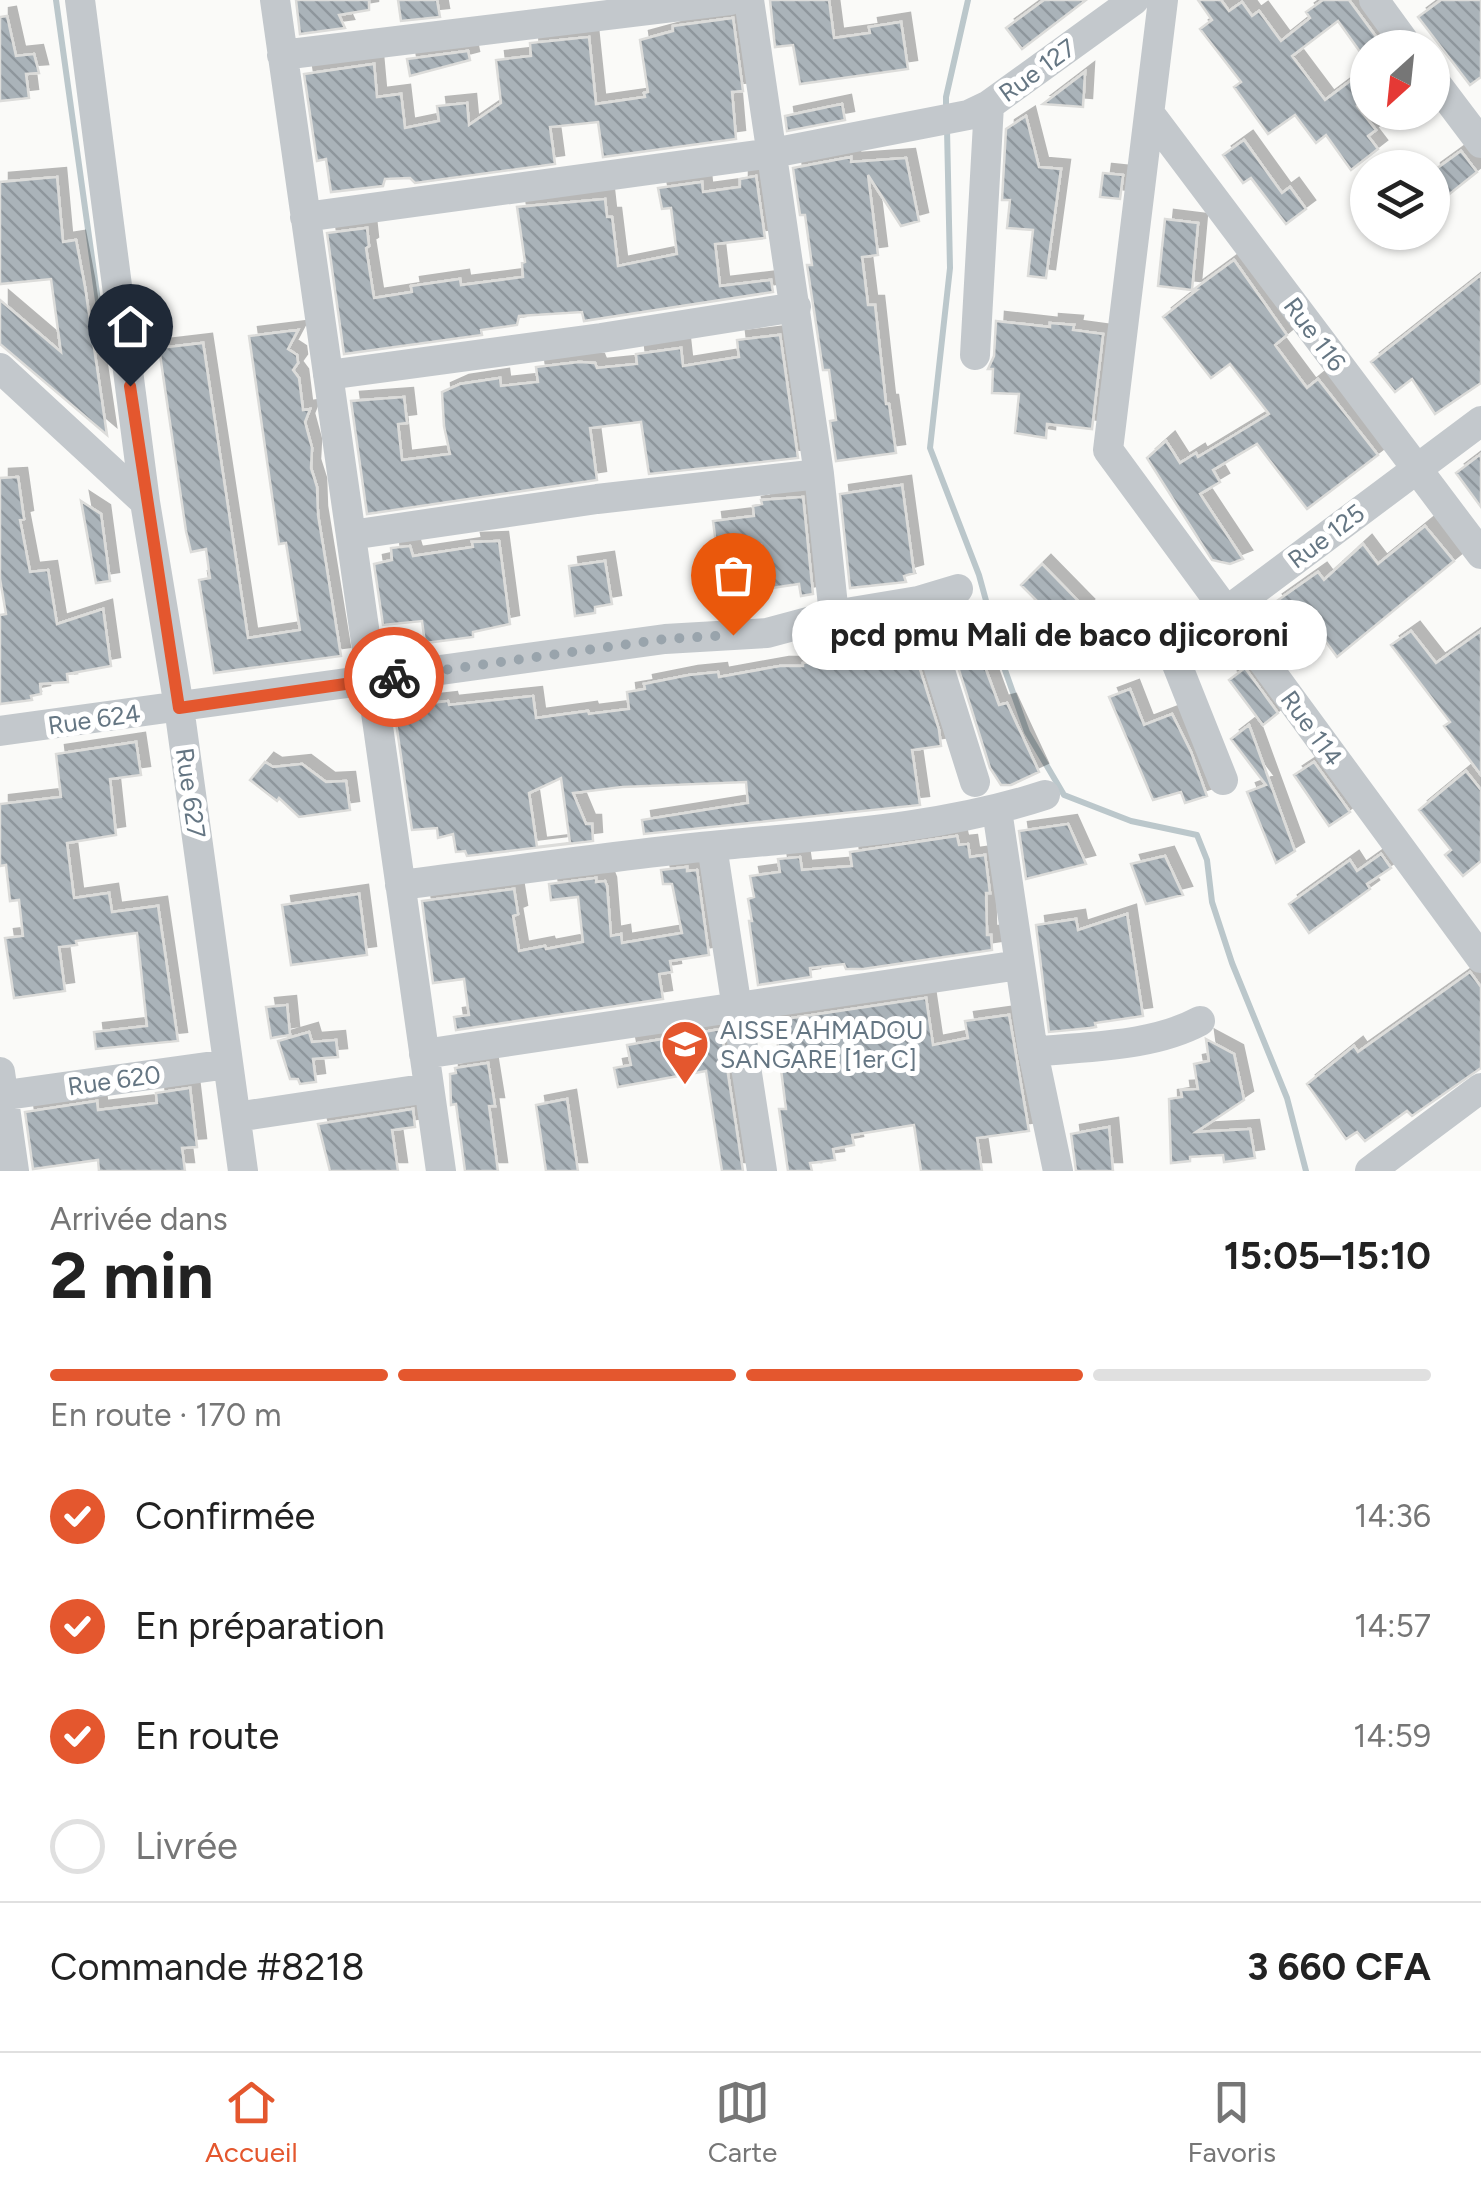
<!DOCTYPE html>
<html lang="fr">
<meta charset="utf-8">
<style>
:root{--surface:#fff;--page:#f2f2f2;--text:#222;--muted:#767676;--line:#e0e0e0;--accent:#e4572e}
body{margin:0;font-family:Figtree,sans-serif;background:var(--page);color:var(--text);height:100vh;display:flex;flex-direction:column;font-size:38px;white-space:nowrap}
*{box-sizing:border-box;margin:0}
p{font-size:32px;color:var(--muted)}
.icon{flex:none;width:55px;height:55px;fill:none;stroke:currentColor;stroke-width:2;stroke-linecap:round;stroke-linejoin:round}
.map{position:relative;height:1171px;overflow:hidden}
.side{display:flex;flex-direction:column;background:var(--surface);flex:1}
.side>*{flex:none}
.needle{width:65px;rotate:207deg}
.tools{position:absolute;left:1350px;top:30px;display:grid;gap:20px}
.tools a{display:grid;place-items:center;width:100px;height:100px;border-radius:50%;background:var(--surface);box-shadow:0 2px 8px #0004;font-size:50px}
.pin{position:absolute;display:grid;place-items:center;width:85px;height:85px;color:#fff;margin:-102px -42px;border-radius:50% 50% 50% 0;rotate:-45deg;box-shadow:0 0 10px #0007}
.pin .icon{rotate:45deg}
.courier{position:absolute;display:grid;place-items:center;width:100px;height:100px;margin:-50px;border:8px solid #e4572e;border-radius:50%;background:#fff;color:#222;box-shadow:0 2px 12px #0007}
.bubble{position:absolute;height:70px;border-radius:35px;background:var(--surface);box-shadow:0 2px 8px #0004;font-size:32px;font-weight:700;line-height:70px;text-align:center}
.head em{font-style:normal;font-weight:700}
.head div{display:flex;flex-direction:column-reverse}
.head{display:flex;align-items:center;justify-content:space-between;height:170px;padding:0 50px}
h1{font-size:65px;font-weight:700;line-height:75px}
.bar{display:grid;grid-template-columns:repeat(4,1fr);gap:15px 10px;align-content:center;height:120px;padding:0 50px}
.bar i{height:12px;border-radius:8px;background:var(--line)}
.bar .active{background:var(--accent)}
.bar p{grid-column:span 4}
.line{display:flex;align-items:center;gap:25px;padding:0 50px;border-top:2px solid var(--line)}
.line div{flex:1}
ol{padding:0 50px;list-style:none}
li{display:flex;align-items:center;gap:30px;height:110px}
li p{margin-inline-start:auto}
li .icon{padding:10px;border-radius:50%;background:var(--accent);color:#fff;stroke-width:4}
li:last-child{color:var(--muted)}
li i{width:55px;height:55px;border:5px solid var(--line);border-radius:50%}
.menu{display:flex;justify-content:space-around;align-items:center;height:140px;border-top:2px solid var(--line);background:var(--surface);font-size:28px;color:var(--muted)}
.menu a{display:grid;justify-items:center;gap:5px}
.menu .active{color:var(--accent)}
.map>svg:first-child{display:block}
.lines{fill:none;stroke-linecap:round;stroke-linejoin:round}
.stream{stroke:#bbc7cb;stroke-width:6}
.building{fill:url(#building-back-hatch);stroke:#dcdcda;stroke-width:2.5;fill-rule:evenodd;filter:url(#shadow)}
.minor{stroke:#c3c8cc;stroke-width:30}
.done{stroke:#99a4ac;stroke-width:10;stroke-dasharray:0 18}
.route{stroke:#e4572e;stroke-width:12}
.labels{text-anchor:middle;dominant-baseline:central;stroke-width:10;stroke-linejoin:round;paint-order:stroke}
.street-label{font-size:25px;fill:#657683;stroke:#fff}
.poi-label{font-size:25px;fill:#657683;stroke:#fff;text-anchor:start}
</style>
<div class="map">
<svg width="1481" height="1171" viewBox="0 0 1481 1171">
<defs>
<pattern id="building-back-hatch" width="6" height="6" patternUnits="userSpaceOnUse" patternTransform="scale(2.5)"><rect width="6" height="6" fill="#aab3b9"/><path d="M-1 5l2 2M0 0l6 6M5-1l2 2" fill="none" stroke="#8e969c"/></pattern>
<filter id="shadow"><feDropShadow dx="9" dy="-9" stdDeviation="0" flood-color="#0004"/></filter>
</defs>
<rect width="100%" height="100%" fill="#fafaf8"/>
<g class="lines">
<path class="stream" d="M56 0 105 351
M946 111V97L968 0
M947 129 950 268 930 448 979 575 1005 670 1027 732 1064 795 1131 821 1197 835 1207 860 1212 902 1232 963 1287 1098 1306 1171"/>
</g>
<path class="building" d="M296 0H369V10L339 15 345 28 300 34Z
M398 0H437L440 17 401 21Z
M770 0H829L834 38 870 33 869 27 901 22 908 69 800 84 793 45 775 47Z
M1044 0H1086L1022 49 1006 28Z
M1198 0H1221L1229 11 1242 2 1252 16 1259 11 1281 41 1310 18 1306 12 1323 0H1349L1377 38 1368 44V63L1338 21 1292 56 1325 100 1357 76 1368 90V98L1357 106 1376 130 1368 136 1378 149 1351 170 1326 135 1316 143 1295 115 1268 134 1234 87 1241 82 1200 29 1212 20Z
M1441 0H1481V77L1470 85 1418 17Z
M7 16 16 56 34 54 39 73 26 74 29 98 0 101V17Z
M733 18 743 91 732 92 736 139 603 157 598 122 550 127 555 164 415 183 410 178 385 179 383 186 331 192 326 159 317 161 304 74 374 64 377 97 401 94 405 128 439 121 437 106 467 103 469 125 501 103 496 60 531 56 530 43 589 37 596 104 645 97 644 93 648 92 640 40 673 31V26Z
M468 51 470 60 410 76 407 59Z
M1085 72 1083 107 1043 104Z
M842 104 845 120 787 131 785 116Z
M1026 116 1039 167 1061 169 1046 278 1028 276 1033 230 1007 228 1010 200H1002L1006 129Z
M1244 140 1282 193 1290 187 1306 209 1286 224 1251 178 1243 183 1223 155Z
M1461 151 1477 172 1432 208V172Z
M851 157V162L906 158 919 221 901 226 868 175 878 255 862 257 868 305H875L886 404H889L896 453 836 461 830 421 836 420 829 370H823L807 265H812L805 215H800L793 168Z
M1103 173 1123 175 1120 199 1100 197Z
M756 176 765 238 715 244 720 286 771 280 773 292 584 321 582 312 519 316 517 325 481 330 482 335 344 354 327 233 367 228 369 246 366 248 374 298 412 292 411 286 460 279 461 285 523 277 522 263 525 262 517 207 605 199 607 217H612L618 266 677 254 671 208 662 209 658 188 702 182 703 192 740 187V179Z
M57 177 63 242 76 240 85 287 107 435 0 344V300L61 352 51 279 0 284V182Z
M1165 219 1198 223 1192 290 1158 286Z
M1234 260 1287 335 1275 345 1307 388 1318 379 1378 455 1307 509 1257 444 1213 470 1220 482 1200 494 1243 559 1230 564 1212 560 1147 458 1166 441 1180 463 1196 453 1198 457 1269 414 1230 364 1211 378 1163 317 1197 290H1193Z
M1481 275V383L1435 414 1412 379 1395 392 1371 362Z
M996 321 1050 327V323L1074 325 1073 330 1103 334 1092 429 1047 424 1046 438 1015 433 1019 394 992 393 993 369H988L994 356Z
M298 330 288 349 297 355 298 363 293 370 299 378 303 410 310 409 305 422 312 448 311 468 317 487 318 515 341 656 214 673 199 580 210 578 206 549 191 552 186 531 159 348 203 343 248 638 300 630 286 543 279 544 249 336Z
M780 335 798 458 649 474 641 422 590 428 597 480 367 514 351 401 404 397 407 423 398 424 402 460 450 454 444 426 442 392 460 384 500 378 501 386 538 382 536 367 579 362 595 363 597 368 637 364 636 354 681 348 683 366 739 357 737 340Z
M1481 454V507L1456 473Z
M18 477 24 519 20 520 30 572 48 570 57 624 103 609 111 666 67 674 68 682 40 684 41 694 31 696 32 700 0 704V615L6 614 0 579V478Z
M902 485 914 573 904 576 906 582 850 588 840 494Z
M803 497 813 594 801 596 799 584 765 589 761 545 717 551 713 521 754 516 753 506 762 504 761 500Z
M81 501 101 514 110 581 96 583Z
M1425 526 1454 561 1337 657 1307 616 1292 627 1274 603 1318 572 1324 580 1363 544 1378 564Z
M499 541 510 624 473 632V637L425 643 422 621 383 625 374 564 392 560 391 548 410 546 413 556 473 547 472 542Z
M605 561 612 604 595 607V613L575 616 569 566Z
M1042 564 1085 608 1053 639 1025 610 1036 600 1021 585Z
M1411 631 1436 663 1481 631V775L1444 726 1450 722 1391 645Z
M975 640 999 705 1007 703 1039 772 1011 785H1001L990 768 952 648Z
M913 647 939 730 941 746 912 750 920 805 644 834 642 820 748 803 746 782 622 787 573 793 586 824H592L593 841 467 856 465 851 456 852 453 834 438 838 437 828 412 830 394 709 421 708V704L448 701 449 705 533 696 536 718 588 711 589 714 629 709 627 692 645 689 644 684 689 675 718 672 719 677 780 666H803V663ZM561 778 570 843 537 847 529 793Z
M1245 668 1278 713 1263 725 1229 680Z
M1130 689 1144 725 1172 714 1191 752 1207 796 1185 803 1181 792 1153 800 1109 697Z
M1249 725 1295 851 1276 863 1247 792 1266 785 1231 739Z
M136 742 141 775 110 779 116 835 67 843 74 898 109 893 112 912 158 906 178 1041 96 1049 94 1032 147 1026 137 933 76 941 77 945 59 947 65 991 14 998 5 938 23 936 19 900 10 901 6 865 0 866V804L61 797 56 754Z
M265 762 273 767 302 764 326 782 346 781 350 810 299 817 279 798 277 801 250 780Z
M1314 762 1350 812 1329 826 1294 775Z
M1466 771 1481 790V861L1463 876 1445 855 1451 850 1419 810Z
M1068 824 1086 864 1026 879 1019 831Z
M957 836 959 845 968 844 970 857 985 855 990 893H986L987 935H991L992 950 863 969H846L844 964 810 968 811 977 758 985 749 921H752L748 899 754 897 750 876 780 872 778 859 800 857 802 870 852 866 850 852Z
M1381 854 1391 868 1367 884 1370 889 1309 933 1289 904 1350 860 1357 871Z
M1165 856 1183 895 1146 904 1131 864Z
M687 867V871L697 870 709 955 670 961 672 972 659 974 663 999 456 1030 454 1017 469 1015 464 979 433 983 422 901 514 889 518 914 513 916 519 951 545 946 546 949 583 942 578 897 551 900 549 884 596 878V882L605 881 607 886 611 936 621 934 622 943 682 933 672 884H663L661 870Z
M359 894 367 955 291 965 282 905Z
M1127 914 1143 1016 1095 1023 1096 1027 1090 1028 1049 1032 1036 925 1076 919 1078 930Z
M1470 972 1481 987V1068L1412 1116 1407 1111 1365 1141 1357 1132 1346 1139 1307 1084 1354 1046 1358 1052Z
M926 998 933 1045 968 1038 965 1021 1009 1015 1029 1131 977 1138 982 1171H921L914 1125 852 1135 854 1145 833 1149 835 1160 810 1163 812 1171H788L779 1109H786L777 1038 761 1040 759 1030 766 1033 765 1022Z
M287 1005 290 1035 271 1038 266 1007Z
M721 1029 743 1171H722L706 1071 618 1087 614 1068 631 1065 627 1045Z
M309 1032 312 1042 336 1040 338 1057 313 1059 316 1082 300 1084 298 1079H290L278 1041Z
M1206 1039 1234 1054 1244 1100 1196 1132 1250 1129 1255 1158 1224 1162 1223 1155 1190 1157V1161L1171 1163 1169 1099 1182 1097 1181 1090 1198 1089 1194 1064 1209 1061Z
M488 1063 495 1106H489L498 1171H465L456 1104 451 1105 450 1074 456 1073 455 1068Z
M190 1088 197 1147 182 1148 185 1171H99L98 1160 33 1169 25 1112 97 1101 98 1110 157 1103 156 1093Z
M567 1099 578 1171H546L536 1105Z
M413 1109 415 1127 392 1130 398 1171H330L318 1124Z
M1109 1127 1113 1171H1076L1071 1134Z"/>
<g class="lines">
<path class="minor" d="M80 0 145 502 179 707 243 1171
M275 0 441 1171
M749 0 819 474 834 615
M1163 0 1108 450 1481 958
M1374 0 1409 48
M282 55 730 0
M1432 78 1481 143
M1150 114 1481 554
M305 217 773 153 968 115 989 105 1134 0
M975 355 989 105
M0 368 145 502
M328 375 601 338 796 307
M351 535 597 499 819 474
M918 601 975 782
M0 731 665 639 767 633 834 615 918 601 958 589
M1223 780 1172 652 1481 421
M997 810 1033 1052 1058 1171
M712 846 762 1171
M400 885C504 872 608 856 712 846 823 835 938 830 1045 795
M1033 1052C1087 1046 1152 1047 1200 1021
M424 1054 1019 965
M0 1072 14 1171
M0 1096 228 1064
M236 1117 429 1088
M1370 1171 1481 1088"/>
</g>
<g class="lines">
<path class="done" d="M394 677 665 639 733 635"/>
<path class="route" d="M130 386 179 708 394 677"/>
</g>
<defs>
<g id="school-pin" transform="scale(2.5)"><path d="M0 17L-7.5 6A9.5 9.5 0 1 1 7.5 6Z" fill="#e4572e" stroke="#fff"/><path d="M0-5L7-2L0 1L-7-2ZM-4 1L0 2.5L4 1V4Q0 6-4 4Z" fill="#fff"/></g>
</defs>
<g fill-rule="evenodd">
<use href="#school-pin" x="685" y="1044"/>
</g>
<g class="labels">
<g class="street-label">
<text transform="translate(1037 70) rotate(-36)">Rue 127</text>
<text transform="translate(1315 334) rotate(53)">Rue 116</text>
<text transform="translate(1326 536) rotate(-37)">Rue 125</text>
<text transform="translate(94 719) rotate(-8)">Rue 624</text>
<text transform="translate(1312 728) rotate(54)">Rue 114</text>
<text transform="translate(191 793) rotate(82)">Rue 627</text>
<text transform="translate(114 1080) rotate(-8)">Rue 620</text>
</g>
<g class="poi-label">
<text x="720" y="1030">AISSE AHMADOU<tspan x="720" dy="29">SANGARE [1er C]</tspan></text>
</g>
</g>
</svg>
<div class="tools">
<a><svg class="needle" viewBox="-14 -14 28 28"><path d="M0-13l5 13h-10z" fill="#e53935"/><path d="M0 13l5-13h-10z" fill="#767676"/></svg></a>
<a><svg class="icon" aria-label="layers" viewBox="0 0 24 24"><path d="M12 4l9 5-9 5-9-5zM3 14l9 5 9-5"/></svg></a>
</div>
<div class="pin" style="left:733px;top:635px;background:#ea580c"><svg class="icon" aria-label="bag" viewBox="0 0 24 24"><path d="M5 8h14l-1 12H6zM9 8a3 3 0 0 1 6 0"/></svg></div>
<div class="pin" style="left:130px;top:386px;background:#1f2937"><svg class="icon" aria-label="home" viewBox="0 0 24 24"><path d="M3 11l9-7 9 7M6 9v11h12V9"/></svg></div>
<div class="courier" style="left:394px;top:677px"><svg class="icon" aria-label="bike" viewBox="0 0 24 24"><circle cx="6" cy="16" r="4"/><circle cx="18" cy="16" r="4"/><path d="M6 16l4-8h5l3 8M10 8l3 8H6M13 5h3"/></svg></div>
<div class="bubble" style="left:792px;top:600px;width:535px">pcd pmu Mali de baco djicoroni</div>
</div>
<section class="side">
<div class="head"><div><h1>2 min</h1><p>Arrivée dans</p></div><em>15:05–15:10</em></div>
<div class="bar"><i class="active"></i><i class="active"></i><i class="active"></i><i></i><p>En route · 170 m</p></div>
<ol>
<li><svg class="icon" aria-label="check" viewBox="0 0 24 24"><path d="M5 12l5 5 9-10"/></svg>Confirmée<p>14:36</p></li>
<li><svg class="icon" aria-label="check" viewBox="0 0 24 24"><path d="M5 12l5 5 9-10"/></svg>En préparation<p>14:57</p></li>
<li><svg class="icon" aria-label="check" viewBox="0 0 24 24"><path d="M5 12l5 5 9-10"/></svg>En route<p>14:59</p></li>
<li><i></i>Livrée</li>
</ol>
<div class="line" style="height:130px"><div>Commande #8218</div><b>3 660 CFA</b></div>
</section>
<nav class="menu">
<a class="active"><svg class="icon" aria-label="home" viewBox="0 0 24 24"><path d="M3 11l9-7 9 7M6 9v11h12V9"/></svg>Accueil</a>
<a><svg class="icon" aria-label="map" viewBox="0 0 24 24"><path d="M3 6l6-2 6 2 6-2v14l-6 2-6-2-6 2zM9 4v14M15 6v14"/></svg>Carte</a>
<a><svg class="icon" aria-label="saved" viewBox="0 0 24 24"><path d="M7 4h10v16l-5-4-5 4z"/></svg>Favoris</a>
</nav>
